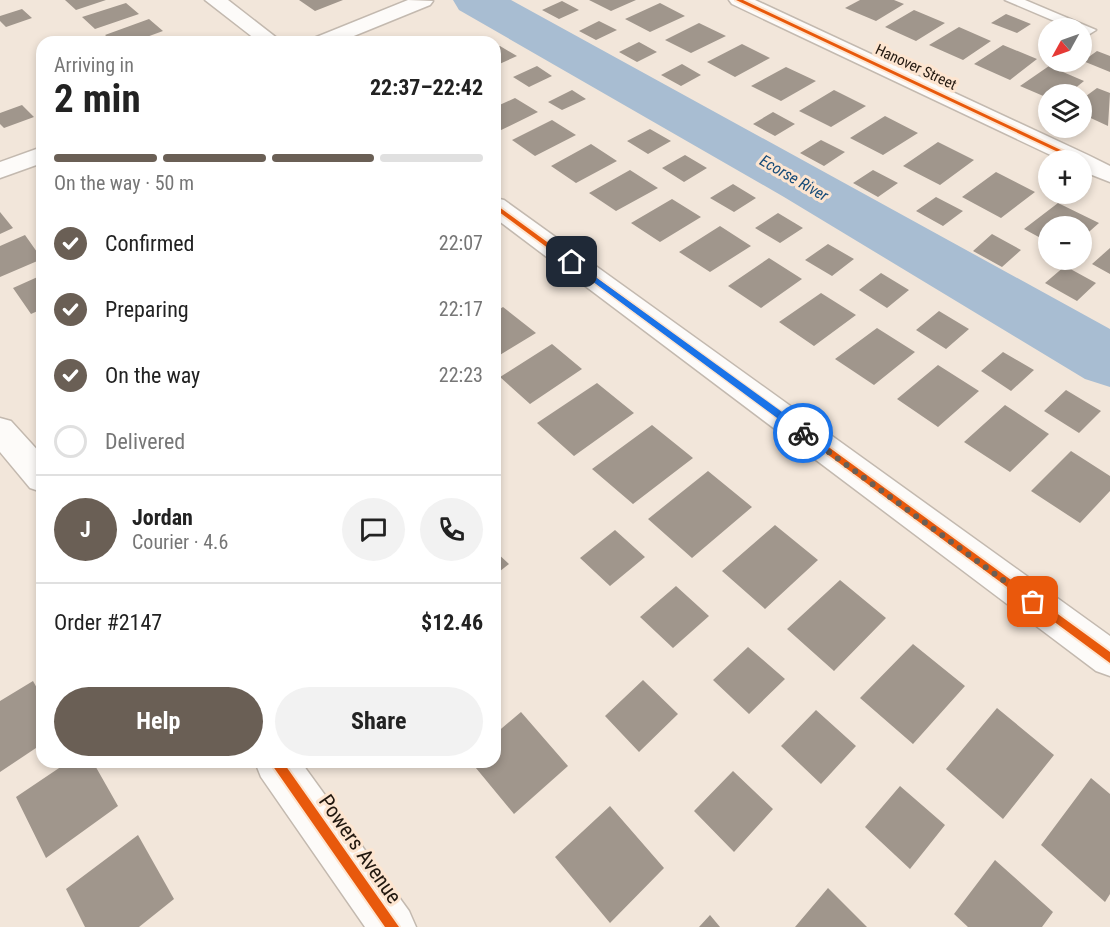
<!DOCTYPE html>
<meta charset="utf-8">
<style>
:root{--surface:#fff;--page:#f2f2f2;--text:#222;--muted:#767676;--line:#e0e0e0;--accent:#6a5f55}
body{margin:0;font-family:"Roboto Condensed",sans-serif;background:var(--page);color:var(--text);height:100vh;display:flex;flex-direction:column;font-size:22px;white-space:nowrap}
*{box-sizing:border-box;margin:0}
p{font-size:20px;color:var(--muted)}
.icon{flex:none;width:33px;height:33px;fill:none;stroke:currentColor;stroke-width:2;stroke-linecap:round;stroke-linejoin:round}
.map{position:relative;flex:1;overflow:hidden}
.panel{position:absolute;left:36px;top:36px;width:465px;height:732px;display:flex;flex-direction:column;background:var(--surface);border-radius:18px;box-shadow:0 3px 9px #0003}
.panel>*{flex:none}
.needle{width:39px;rotate:230deg}
.controls{position:absolute;left:1038px;top:18px;display:grid;gap:12px}
.controls a{display:grid;place-items:center;width:54px;height:54px;border-radius:50%;background:var(--surface);box-shadow:0 3px 9px #0003;font-size:30px}
.pin{position:absolute;display:grid;place-items:center;width:51px;height:51px;color:#fff;margin:-26px;border-radius:12px;box-shadow:0 3px 9px #0006}
.courier{position:absolute;display:grid;place-items:center;width:60px;height:60px;margin:-30px;border:4px solid #1a73e8;border-radius:50%;background:#fff;color:#222;box-shadow:0 2px 8px #0007}
.summary em{font-style:normal;font-weight:700}
.summary div{display:flex;flex-direction:column-reverse}
.summary{display:flex;align-items:center;justify-content:space-between;height:102px;padding:0 18px}
h1{font-size:39px;font-weight:700;line-height:45px}
.bar{display:grid;grid-template-columns:repeat(4,1fr);gap:9px 6px;align-content:center;height:72px;padding:0 18px}
.bar i{height:8px;border-radius:4px;background:var(--line)}
.bar .active{background:var(--accent)}
.bar p{grid-column:span 4}
.line{display:flex;align-items:center;gap:15px;padding:0 18px;border-top:2px solid var(--line)}
.line div{flex:1}
.round{display:grid;place-items:center;flex:none;width:63px;height:63px;border-radius:32px;background:var(--page)}
ol{padding:0 18px;list-style:none}
li{display:flex;align-items:center;gap:18px;height:66px}
li p{margin-inline-start:auto}
li .icon{padding:6px;border-radius:50%;background:var(--accent);color:#fff;stroke-width:4}
li:last-child{color:var(--muted)}
li i{width:33px;height:33px;border:3px solid var(--line);border-radius:50%}
.cta{display:flex;gap:12px;margin-top:auto;padding:12px 18px}
.cta a{flex:1;height:69px;border-radius:36px;background:var(--accent);color:#fff;font-size:24px;font-weight:700;line-height:69px;text-align:center}
.cta a+a{background:var(--page);color:var(--text)}
.map>svg:first-child{display:block}
.lines{fill:none;stroke-linecap:round;stroke-linejoin:round}
.river{fill:#a8bdd2;fill-rule:evenodd}
.building{fill:#a0968c}
.lane-casing{stroke:#c3b9af;stroke-width:3}
.street-casing{stroke:#c3b9af;stroke-width:3}
.lane{fill:#fdfbf9;fill-rule:evenodd}
.street{fill:#fdfbf9;fill-rule:evenodd}
.cycleway-casing{stroke:#fde5d0;stroke-width:4}
.cycleway{fill:#e8590c;fill-rule:evenodd}
.route{fill:#1a73e8}
.done{stroke:#6a5f55;stroke-width:6;stroke-dasharray:0 10.8}
.labels{text-anchor:middle;dominant-baseline:central;stroke-width:6;stroke-linejoin:round;paint-order:stroke}
.far-street-label{font-size:15px;fill:#21170e;stroke:#fde5d0}
.far-water-label{font-size:16px;font-style:italic;fill:#174c79;stroke:#fde5d0}
.near-street-label{font-size:21px;fill:#21170e;stroke:#fde5d0}
</style>
<div class="map">
<svg width="1110" height="927" viewBox="0 0 1110 927">
<rect width="100%" height="100%" fill="#f2e6da"/>
<g class="lines">
<path class="river" d="M453 0H511L1110 329V387L1085 379 784 197 459 10Z"/>
</g>
<path class="building" d="M65 0H106L76 10Z
M299 0H343L315 11Z
M589 0H636L611 11Z
M860 0H894L904 4 876 21 845 8Z
M562 1 579 10 559 19 542 10Z
M126 3 139 14 95 29 82 17Z
M660 3 685 16 650 32 625 19Z
M22 9 32 18 6 27 0 21V16Z
M914 10 945 23 916 41 885 27Z
M1006 14 1031 24 1017 33 991 23Z
M149 19 163 31 133 42H113L105 35Z
M599 21 617 30 596 40 579 31Z
M699 23 726 36 691 53 665 40Z
M959 27 991 41 963 60 929 45Z
M639 42 657 52 637 62 619 52Z
M742 44 770 58 735 77 707 62Z
M1003 45 1037 59 1010 80 974 64Z
M500 46 517 56 495 66V48Z
M1097 51 1110 56V72L1083 61Z
M682 64 701 75 681 86 661 75Z
M537 66 552 76 529 87 513 77Z
M1049 66 1084 81 1068 94H1048V98L1020 86Z
M786 67 816 81 781 101 751 86Z
M1097 88 1110 93 1108 126 1082 114V99Z
M572 90 586 99 562 110 548 102Z
M834 90 866 106 831 127 799 111Z
M515 98 538 112 497 132 495 130V107Z
M22 105 34 117 4 128 0 124V113Z
M773 112 795 124 775 136 753 124Z
M885 116 918 133 883 155 850 138Z
M552 120 576 135 535 156 512 140Z
M650 129 671 141 648 154 627 141Z
M821 140 845 152 824 166 800 153Z
M938 142 974 160 940 185 903 166Z
M591 144 617 161 576 183 551 166Z
M685 155 707 168 684 182 662 168Z
M630 170 658 188 616 211 589 193Z
M873 170 898 183 878 197 853 183Z
M996 172 1035 192 1001 218 962 197Z
M733 184 756 198 734 212 710 198Z
M936 197 963 211 943 226 916 211Z
M672 199 701 217 660 242 631 223Z
M1058 203 1099 223 1082 238V226H1048V242L1024 229Z
M0 212 13 228 0 234Z
M778 213 803 228 780 243 755 228Z
M720 226 751 246 710 272 679 252Z
M992 234 1021 250 1002 267 973 251Z
M25 235 42 259 0 277V246Z
M828 244 854 259 832 276 805 260Z
M1110 248V274L1092 264Z
M769 258 802 279 761 308 728 286Z
M1065 266 1096 283 1077 301 1045 283Z
M881 273 909 290 887 308 859 290Z
M42 275V309L31 314 13 288Z
M821 293 856 315 814 346 779 322Z
M503 307 536 333 495 358V312Z
M939 311 969 329 946 349 916 330Z
M877 328 915 352 874 385 835 359Z
M552 344 582 369 530 404 500 377Z
M1003 352 1034 370 1011 391 981 371Z
M938 365 979 391 938 427 897 399Z
M597 383 634 413 574 456 537 423Z
M1066 390 1101 411 1079 433 1044 411Z
M1005 405 1049 434 1010 472 964 442Z
M652 425 693 458 633 504 592 469Z
M1071 451 1110 476V491L1080 523 1031 491Z
M708 471 752 507 692 558 648 519Z
M775 525 818 560 765 609 722 571Z
M615 530 645 557 610 586 580 558Z
M495 551 509 564 495 575Z
M840 580 886 618 834 671 787 629Z
M676 586 709 616 673 648 640 617Z
M913 644 965 686 913 744 860 698Z
M748 647 785 679 749 714 713 680Z
M643 680 678 714 639 752 605 716Z
M33 681 42 697V744L0 772V701Z
M997 708 1054 755 1003 819 946 769Z
M816 710 856 746 821 784 781 746Z
M521 712 568 766 514 814 471 762H495V734Z
M68 762H93L118 806 46 858 16 797Z
M733 771 773 809 734 852 694 811Z
M1091 778 1110 794V894L1105 902 1041 845Z
M900 786 945 825 910 869 865 827Z
M610 806 664 868 610 923 555 857Z
M138 835 174 899 139 927H85L66 889Z
M995 860 1053 912 1042 927H968L954 914Z
M828 888 867 927H795Z
M710 915 720 927H699Z"/>
<g class="lines">
<g class="lane-casing">
<path id="lane" d="M1005 0H1025L1096 30 1088 35 1083 33 1082 28H1071Z"/>
</g>
<g class="street-casing">
<path id="street" d="M205 0H228L282 42H259Z
M408 0 433 1 430 5 339 42H311L314 38Z
M729 0H755L1088 155 1110 166V182L1082 171V160H1061L732 4Z
M42 147V163L0 178V162Z
M495 198 504 200 1110 636V676L1096 671 495 218Z
M0 418 11 421 42 455V492L30 488 0 452Z
M255 762H301L409 911 416 927H365L261 777Z"/>
</g>
<use href="#lane" class="lane"/>
<use href="#street" class="street"/>
<g class="cycleway-casing">
<path id="cycleway" d="M736 0H743L1082 160V161L1075 160Z
M495 204 1110 652V663L495 209Z
M270 762H283L399 927H385Z"/>
</g>
<use href="#cycleway" class="cycleway"/>
</g>
<path class="route" d="M572 260 807 430V435H800L569 264Z"/>
<g class="lines">
<path class="done" d="M803 433 1033 602"/>
</g>
<g class="labels">
<g class="far-street-label">
<text transform="translate(916 67) rotate(25)">Hanover Street</text>
</g>
<g class="far-water-label">
<text transform="translate(794 178) rotate(30)">Ecorse River</text>
</g>
<g class="near-street-label">
<text transform="translate(360 849) rotate(55)">Powers Avenue</text>
</g>
</g>
</svg>
<div class="controls">
<a><svg class="needle" viewBox="-14 -14 28 28"><path d="M0-13l5 13h-10z" fill="#e53935"/><path d="M0 13l5-13h-10z" fill="#767676"/></svg></a>
<a><svg class="icon" aria-label="layers" viewBox="0 0 24 24"><path d="M12 4l9 5-9 5-9-5zM3 14l9 5 9-5"/></svg></a>
<a>+</a>
<a>−</a>
</div>
<div class="pin" style="left:1033px;top:602px;background:#ea580c"><svg class="icon" aria-label="bag" viewBox="0 0 24 24"><path d="M5 8h14l-1 12H6zM9 8a3 3 0 0 1 6 0"/></svg></div>
<div class="pin" style="left:572px;top:262px;background:#1f2937"><svg class="icon" aria-label="home" viewBox="0 0 24 24"><path d="M3 11l9-7 9 7M6 9v11h12V9"/></svg></div>
<div class="courier" style="left:803px;top:433px"><svg class="icon" aria-label="bike" viewBox="0 0 24 24"><circle cx="6" cy="16" r="4"/><circle cx="18" cy="16" r="4"/><path d="M6 16l4-8h5l3 8M10 8l3 8H6M13 5h3"/></svg></div>
<section class="panel">
<div class="summary"><div><h1>2 min</h1><p>Arriving in</p></div><em>22:37–22:42</em></div>
<div class="bar"><i class="active"></i><i class="active"></i><i class="active"></i><i></i><p>On the way · 50 m</p></div>
<ol>
<li><svg class="icon" aria-label="check" viewBox="0 0 24 24"><path d="M5 12l5 5 9-10"/></svg>Confirmed<p>22:07</p></li>
<li><svg class="icon" aria-label="check" viewBox="0 0 24 24"><path d="M5 12l5 5 9-10"/></svg>Preparing<p>22:17</p></li>
<li><svg class="icon" aria-label="check" viewBox="0 0 24 24"><path d="M5 12l5 5 9-10"/></svg>On the way<p>22:23</p></li>
<li><i></i>Delivered</li>
</ol>
<div class="line" style="height:108px"><b class="round" style="background:var(--accent);color:#fff">J</b><div><b>Jordan</b><p>Courier · 4.6</p></div><a class="round"><svg class="icon" aria-label="chat" viewBox="0 0 24 24"><path d="M4 5h16v11H9l-5 4z"/></svg></a><a class="round"><svg class="icon" aria-label="phone" viewBox="0 0 24 24"><path d="M5 4h4l2 5-3 2q2 4 5 5l2-3 5 2v4C11 20 4 13 5 4z"/></svg></a></div>
<div class="line" style="height:78px"><div>Order #2147</div><b>$12.46</b></div>
<div class="cta"><a>Help</a><a>Share</a></div>
</section>
</div>
